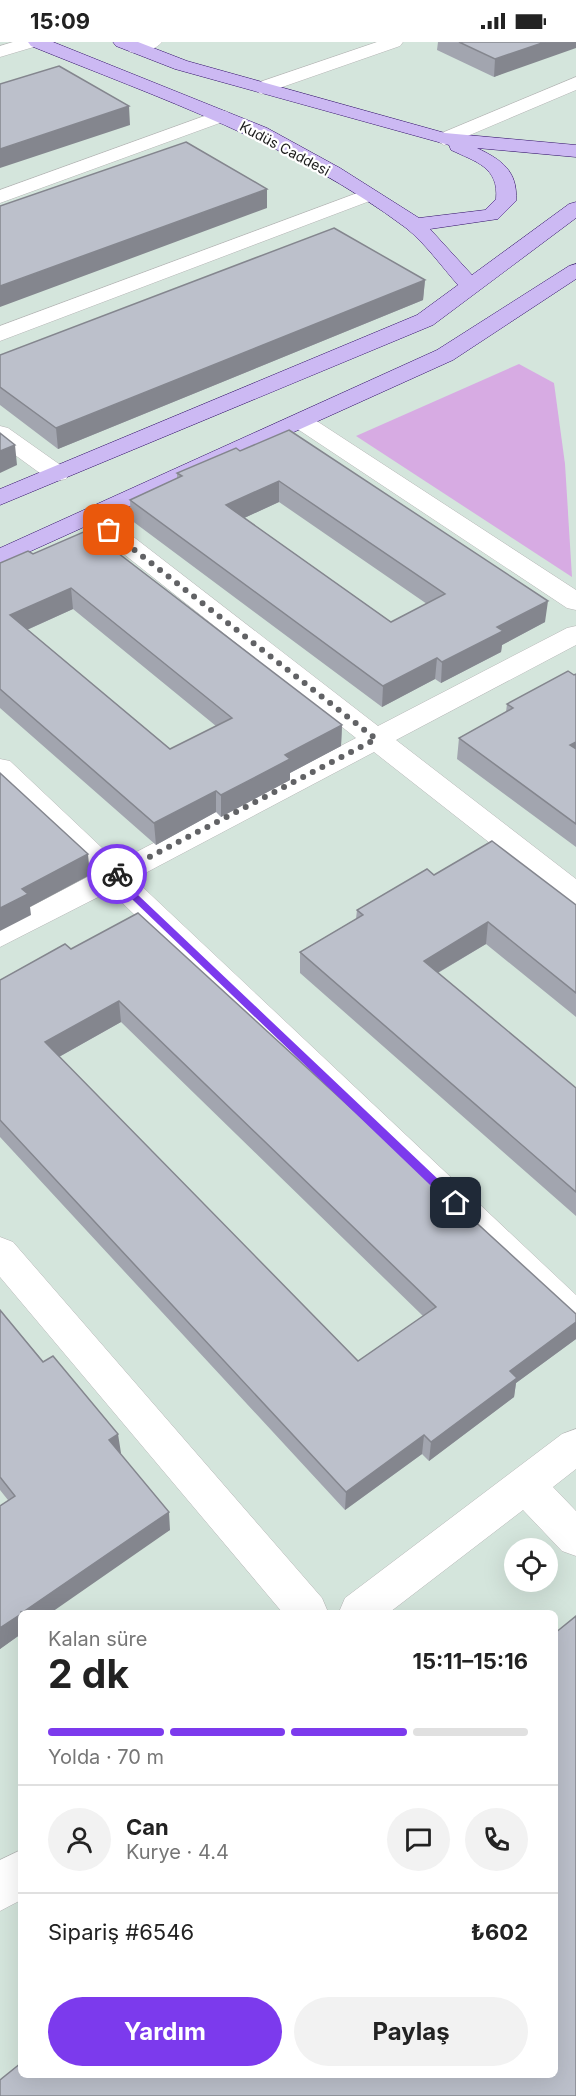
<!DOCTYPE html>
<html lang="tr">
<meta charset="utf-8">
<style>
:root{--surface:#fff;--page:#f2f2f2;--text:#222;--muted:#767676;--line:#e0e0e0;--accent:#7c3aed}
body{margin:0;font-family:Inter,sans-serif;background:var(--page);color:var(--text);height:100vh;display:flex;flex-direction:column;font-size:22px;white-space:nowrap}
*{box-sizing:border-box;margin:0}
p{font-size:20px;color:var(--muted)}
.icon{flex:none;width:33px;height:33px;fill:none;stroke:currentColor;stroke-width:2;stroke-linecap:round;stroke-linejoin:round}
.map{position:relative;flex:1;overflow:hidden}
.drawer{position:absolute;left:18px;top:1568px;width:540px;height:468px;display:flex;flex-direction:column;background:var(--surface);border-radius:9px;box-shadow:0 6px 24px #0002}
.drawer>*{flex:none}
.fabs{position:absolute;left:504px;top:1496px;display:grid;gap:12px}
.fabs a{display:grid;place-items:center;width:54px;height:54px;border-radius:50%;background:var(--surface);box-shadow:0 6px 24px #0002;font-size:30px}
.pin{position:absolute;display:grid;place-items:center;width:51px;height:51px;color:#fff;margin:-26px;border-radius:12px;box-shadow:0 3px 9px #0006}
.courier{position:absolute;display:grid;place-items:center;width:60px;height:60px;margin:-30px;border:4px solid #7c3aed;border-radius:50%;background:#fff;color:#222;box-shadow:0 2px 8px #0007}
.head em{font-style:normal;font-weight:700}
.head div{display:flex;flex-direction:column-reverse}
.head{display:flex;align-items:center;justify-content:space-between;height:102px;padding:0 30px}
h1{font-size:39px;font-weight:700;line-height:45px}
.bar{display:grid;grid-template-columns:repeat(4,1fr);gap:9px 6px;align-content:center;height:72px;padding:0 30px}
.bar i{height:8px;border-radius:4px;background:var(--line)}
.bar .selected{background:var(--accent)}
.bar p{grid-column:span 4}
.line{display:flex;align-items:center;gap:15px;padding:0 30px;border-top:2px solid var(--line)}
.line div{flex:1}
.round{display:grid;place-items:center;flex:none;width:63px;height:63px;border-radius:32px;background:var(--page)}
.cta{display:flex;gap:12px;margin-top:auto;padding:12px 30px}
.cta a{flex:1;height:69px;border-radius:36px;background:var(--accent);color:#fff;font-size:24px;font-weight:700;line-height:69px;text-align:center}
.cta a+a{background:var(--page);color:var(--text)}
.status{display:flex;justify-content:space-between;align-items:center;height:42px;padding:0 30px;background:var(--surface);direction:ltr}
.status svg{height:16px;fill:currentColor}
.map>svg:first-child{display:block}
.industrial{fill:#d4e5dc;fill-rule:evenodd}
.grass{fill:#d7abe3}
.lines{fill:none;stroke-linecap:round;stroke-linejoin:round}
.street-casing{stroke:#b5b5b5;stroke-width:1}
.secondary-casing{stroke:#300d68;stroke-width:1}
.street{fill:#fff;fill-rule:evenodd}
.secondary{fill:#ccb9f3;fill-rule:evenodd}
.wall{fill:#a2a5af;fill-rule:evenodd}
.shaded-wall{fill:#84868e}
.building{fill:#bcc0cb;stroke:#84868e;stroke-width:1.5;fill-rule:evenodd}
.route{fill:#7c3aed}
.done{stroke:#616265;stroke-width:6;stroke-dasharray:0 10.8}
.labels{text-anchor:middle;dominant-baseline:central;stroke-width:4.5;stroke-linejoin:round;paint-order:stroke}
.far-street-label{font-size:14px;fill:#1c1c1c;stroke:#fff}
</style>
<div class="status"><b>15:09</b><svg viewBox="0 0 49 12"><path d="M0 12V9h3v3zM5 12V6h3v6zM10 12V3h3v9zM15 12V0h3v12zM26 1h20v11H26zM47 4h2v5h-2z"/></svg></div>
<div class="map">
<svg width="576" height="2054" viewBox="0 0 576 2054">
<rect width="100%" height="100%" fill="#e2e3ec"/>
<path class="industrial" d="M0 0H576V2054H0ZM514 1506H548V1539H514ZM21 1570H555V2032H21Z"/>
<path class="grass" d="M519 322 554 341 565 422 572 535 356 394Z"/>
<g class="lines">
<g class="street-casing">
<path id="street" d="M13 0H40L37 4 0 15V4Z
M136 0H162C156 8 139 12 130 10L127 6Z
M377 0H403L400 4 268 50 261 52 252 46 254 42Z
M576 35V48L451 101 444 103 434 97 437 93Z
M221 68 228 70 230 74 228 78 0 161V148Z
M368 147 375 149 378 153 375 157 0 299V284Z
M301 372 309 374 576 548V568L567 566 293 384 289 379 293 374Z
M0 384 8 386 66 427 69 432 66 437 57 439 48 437 0 402Z
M91 467 100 469 378 684 567 586 576 584V603L396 698 576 837V864L565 860 374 710 134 837 576 1253V1291L563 1287 110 849 0 905V881L93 832 0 742V717L10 719 117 820 356 696 82 479 79 474 82 469Z
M0 1195 13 1200 322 1556 328 1570H282L0 1235Z
M576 1387V1427L553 1445 576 1469V1514L562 1509 523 1468 390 1570H339L345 1556 562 1392Z
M21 1808V1858L0 1869V1818Z"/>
</g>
<g class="secondary-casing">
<path id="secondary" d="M28 0H53L267 86 340 126 419 176 485 168 496 157C499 125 476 120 451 108L449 103 175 27 116 4 113 0H138L187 19 445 91 576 103V115L477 106C502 118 518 129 516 159L498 177 430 187 472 233 569 162 576 160V176L433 283 0 463V447L417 273 458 243C442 225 425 201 406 186 294 102 159 56 31 4Z
M576 222V237L453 318 0 523V506L437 308 569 224Z"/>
</g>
<use href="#street" class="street"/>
<use href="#secondary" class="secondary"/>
</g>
<path class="wall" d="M438 0H576L494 35 437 8Z
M425 238 423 258 58 407 0 363V313Z
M240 409 545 580 502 603 501 610 441 641 435 637 382 665 131 478 130 458 177 436V431ZM279 460 427 562 391 580 244 476Z
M33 512 342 683 341 704 290 731V738L221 775 216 770 156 803 0 666V521ZM73 567 216 684 170 707 27 588Z
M576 632V805L457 717 459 696 506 670 507 662Z
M434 833 576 863V975L486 902 438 931 576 1046V1174L300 931V910L356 877 357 868Z
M71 907 576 1272V1297L516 1341 514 1355 429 1419 422 1412 345 1468 0 1095V938ZM121 980 423 1274 358 1319 59 1015Z
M0 1268 121 1411H120L170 1488 21 1570V1592L0 1607 8 1458 0 1448Z"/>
<path class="shaded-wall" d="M545 0H576V6L494 35 495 17Z
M129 64 130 83 0 126V107Z
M267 147V166L0 265V244Z
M425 238 423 258 58 407 56 386Z
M15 403 17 423 0 431V409Z
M279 439V460L227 484 226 463Z
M71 546 73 567 13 594 10 573Z
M548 559 545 580 502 603 501 610 441 641 442 620 497 585Z
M437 616 435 637 382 665 383 644Z
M342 683 341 704 290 731V738L221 775V753L285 713Z
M576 700V719L570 703Z
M216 749V770L156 803 154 781Z
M88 812 90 833 30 865 31 873 0 889V866L22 847Z
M488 880 486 902 422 940 424 919Z
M119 959 121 980 48 1021 45 1000Z
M576 1280V1297L516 1341 514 1355 429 1419 431 1400 510 1329Z
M118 1392 121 1411 112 1417 109 1398Z
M424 1393 422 1412 345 1468 346 1450Z
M169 1470 170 1488 52 1570H23Z
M21 1572V1592L0 1607V1586Z"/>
<path class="building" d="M459 0H545L495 17Z
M59 24 129 64 0 107V42Z
M186 100 267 147 0 244V164Z
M334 186 425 238 56 386 0 345V313Z
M289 388 548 559 497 585 503 589 442 620 437 616 383 644 130 458 182 434 177 431 236 406 240 409ZM279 439 445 552 391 580 226 463Z
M0 391 15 403 0 409Z
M88 488 342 683 285 713 290 717 221 753 216 749 154 781 0 647V521L28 509 33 512ZM71 546 232 676 170 707 10 573Z
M568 629 574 633 576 632V700L570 703 576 707V782L459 696 513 666 507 662Z
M0 731 88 812 22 847 28 852 0 866Z
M492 799 576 863V951L488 880 424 919 576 1046V1150L300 910 363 873 357 868 427 827 434 833Z
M138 871 576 1272V1280L510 1329 517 1336 431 1400 424 1393 346 1450 0 1078V938L65 902 71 907ZM119 959 436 1265 358 1319 45 1000Z
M0 1268 43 1320 53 1314 118 1392 109 1398 169 1470 23 1570H21V1572L0 1586V1464L15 1454 0 1435Z
M576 1574V2054H0V2038L21 2021V2032H555V1591Z"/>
<path class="route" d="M114 830H120L119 835 460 1158V1164H452L110 836 109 834Z"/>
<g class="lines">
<path class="done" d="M109 488 376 697 117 832"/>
</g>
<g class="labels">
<g class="far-street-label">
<text transform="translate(285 106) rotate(28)">Kudüs Caddesi</text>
</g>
</g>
</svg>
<div class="fabs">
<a><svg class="icon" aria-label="locate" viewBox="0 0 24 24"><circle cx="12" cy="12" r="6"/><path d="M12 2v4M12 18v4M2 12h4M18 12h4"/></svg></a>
</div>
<div class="pin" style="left:109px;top:488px;background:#ea580c"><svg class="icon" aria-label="bag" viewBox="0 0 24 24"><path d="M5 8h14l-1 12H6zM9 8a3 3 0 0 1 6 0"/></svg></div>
<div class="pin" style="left:456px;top:1161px;background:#1f2937"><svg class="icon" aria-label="home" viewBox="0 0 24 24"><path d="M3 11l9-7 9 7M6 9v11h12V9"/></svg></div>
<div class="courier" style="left:117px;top:832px"><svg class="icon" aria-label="bike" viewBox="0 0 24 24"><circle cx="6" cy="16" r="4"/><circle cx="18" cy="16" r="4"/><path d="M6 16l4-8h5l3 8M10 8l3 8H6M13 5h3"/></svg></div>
<section class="drawer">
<div class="head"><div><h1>2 dk</h1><p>Kalan süre</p></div><em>15:11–15:16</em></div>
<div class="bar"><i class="selected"></i><i class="selected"></i><i class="selected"></i><i></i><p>Yolda · 70 m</p></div>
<div class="line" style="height:108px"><a class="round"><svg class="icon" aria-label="person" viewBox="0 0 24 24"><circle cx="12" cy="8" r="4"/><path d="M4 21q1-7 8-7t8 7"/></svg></a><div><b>Can</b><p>Kurye · 4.4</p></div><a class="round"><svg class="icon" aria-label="chat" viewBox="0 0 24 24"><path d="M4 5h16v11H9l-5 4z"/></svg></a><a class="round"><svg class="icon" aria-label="phone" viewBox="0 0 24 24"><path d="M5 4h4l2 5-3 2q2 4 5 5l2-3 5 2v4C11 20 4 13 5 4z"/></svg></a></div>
<div class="line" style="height:78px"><div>Sipariş #6546</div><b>₺602</b></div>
<div class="cta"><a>Yardım</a><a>Paylaş</a></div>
</section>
</div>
